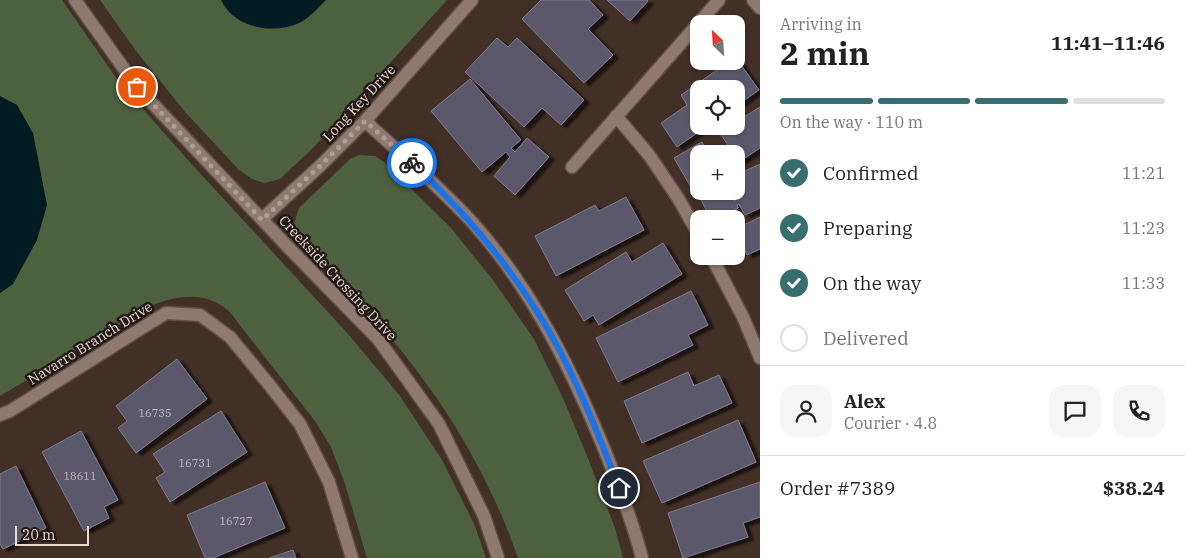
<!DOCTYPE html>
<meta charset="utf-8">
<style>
:root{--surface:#fff;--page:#f6f6f6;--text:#222;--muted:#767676;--line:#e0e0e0;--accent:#386f6e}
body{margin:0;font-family:"IBM Plex Serif",serif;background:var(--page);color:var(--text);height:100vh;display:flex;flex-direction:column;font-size:19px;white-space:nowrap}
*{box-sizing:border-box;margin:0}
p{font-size:16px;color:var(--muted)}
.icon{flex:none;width:28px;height:28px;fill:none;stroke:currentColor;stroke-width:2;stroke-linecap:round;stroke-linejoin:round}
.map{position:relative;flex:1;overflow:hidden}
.side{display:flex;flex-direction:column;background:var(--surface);width:425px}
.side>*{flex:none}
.needle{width:32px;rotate:335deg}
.controls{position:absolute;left:690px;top:15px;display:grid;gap:10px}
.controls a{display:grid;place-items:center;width:55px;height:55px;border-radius:10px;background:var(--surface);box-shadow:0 1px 4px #0004;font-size:25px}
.scale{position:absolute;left:15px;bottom:12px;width:74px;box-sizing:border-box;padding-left:5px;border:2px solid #e7dbd5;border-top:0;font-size:14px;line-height:18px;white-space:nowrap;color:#e7dbd5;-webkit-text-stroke:4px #221915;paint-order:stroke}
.pin{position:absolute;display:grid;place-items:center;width:42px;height:42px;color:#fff;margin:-21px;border:2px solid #fff;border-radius:50%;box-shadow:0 1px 5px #0007}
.courier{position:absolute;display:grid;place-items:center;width:50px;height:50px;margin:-25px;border:4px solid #1a73e8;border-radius:50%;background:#fff;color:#222;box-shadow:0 1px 6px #0007}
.head em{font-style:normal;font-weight:700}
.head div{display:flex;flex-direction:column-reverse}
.head{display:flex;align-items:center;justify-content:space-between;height:85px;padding:0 20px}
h1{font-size:32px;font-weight:700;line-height:38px}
.bar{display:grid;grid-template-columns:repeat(4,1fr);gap:8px 5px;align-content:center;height:60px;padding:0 20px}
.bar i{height:6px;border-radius:4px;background:var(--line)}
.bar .on{background:var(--accent)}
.bar p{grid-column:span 4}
.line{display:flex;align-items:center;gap:12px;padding:0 20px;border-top:1px solid var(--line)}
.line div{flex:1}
.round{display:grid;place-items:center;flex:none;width:52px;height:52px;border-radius:15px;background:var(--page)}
ol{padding:0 20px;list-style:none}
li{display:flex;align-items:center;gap:15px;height:55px}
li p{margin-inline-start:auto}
li .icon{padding:5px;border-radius:50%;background:var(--accent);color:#fff;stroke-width:4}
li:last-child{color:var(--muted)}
li i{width:28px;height:28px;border:2px solid var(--line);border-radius:50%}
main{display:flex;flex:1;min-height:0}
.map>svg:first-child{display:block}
.green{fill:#4e613f}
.water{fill:#001c23}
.building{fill:#5b586c;stroke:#7f7b91;filter:url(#shadow)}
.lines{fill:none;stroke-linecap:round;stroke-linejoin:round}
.lane-casing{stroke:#5d4e46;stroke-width:15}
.street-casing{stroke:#5d4e46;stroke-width:15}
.secondary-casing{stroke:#5d4e46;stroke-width:15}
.lane{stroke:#90796e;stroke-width:12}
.street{stroke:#90796e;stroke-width:12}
.secondary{stroke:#90796e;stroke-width:12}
.done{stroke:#ad9f98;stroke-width:5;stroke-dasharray:0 9}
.route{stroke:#1a73e8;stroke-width:6}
.labels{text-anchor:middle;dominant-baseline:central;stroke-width:5;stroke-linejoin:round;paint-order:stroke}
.number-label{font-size:11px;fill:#c4babb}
.street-label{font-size:14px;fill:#e7dbd5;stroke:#221915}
</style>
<main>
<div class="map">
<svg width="760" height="558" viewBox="0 0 760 558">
<defs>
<filter id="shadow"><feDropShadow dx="5.5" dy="3" stdDeviation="1" flood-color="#0009"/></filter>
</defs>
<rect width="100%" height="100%" fill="#422f26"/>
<path class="green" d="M0 0H62L117 79 187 159 349 335 400 396 442 460 475 526 486 558H367L345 484 331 447 315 421 239 324C235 319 231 312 226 309 204 291 177 296 153 305L0 396Z
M100 0H447L313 148 280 179 264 183 252 179 239 170 186 113 136 51Z
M359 155 375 156 384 162 451 228 493 280 534 339 563 398 587 456 615 528 623 558H518C490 477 444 400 388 335 359 301 327 270 297 237L294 223 299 208 350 159Z"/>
<path class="water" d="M221 0H326C318 8 309 18 299 23 273 35 234 28 221 0Z
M0 96 17 105 33 133 47 205 37 240 13 284 0 293Z"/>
<path class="building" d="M541 0H589L603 15 588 29 613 55 584 83 522 19Z
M607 0H647L648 1 630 21Z
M497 38 508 47 517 38 584 100 561 125 542 108 524 127 465 72Z
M736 58 759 90 736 106V89H699V126H707L677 147 661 123 687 105 681 95 730 61H736Z
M470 79 521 140 511 148 515 152 527 138 549 157 515 195 494 176 510 157 506 152 482 172 431 111Z
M760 107V148L736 164V154H722L720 150 728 145 720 133 730 126H736V122Z
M702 142 709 154H699V185L692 189 674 158Z
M760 164V208L745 215 739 204 737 205 738 208 717 219H711L700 198 712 191H729L734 201 737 199 736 196 745 192 736 175Z
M626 197 644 230 556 276 535 236 595 205 599 211Z
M760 217V249L747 255 736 234V229Z
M663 243 682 274 599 325 593 315 584 321 565 290 626 252 632 262Z
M691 291 708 325 688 335 693 345 618 382 596 338Z
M177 359 207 399 136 453 118 428 127 421 116 406Z
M688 372 694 386 719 375 732 403 642 443 624 401Z
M221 411 247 452 170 502 156 478 165 472 153 454Z
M738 420 756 462 662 503 643 461Z
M81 431 118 500 104 507 109 518 84 531 42 452Z
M16 466 46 528 3 549 0 544V474Z
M265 482 285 528 213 558H205L187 515Z
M760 482V517L743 523 748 537 683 558 668 513Z
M293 550 296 558H269Z"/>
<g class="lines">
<g class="lane-casing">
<path id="lane" d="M616 116 649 155 678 198 699 235
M572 167 719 0
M711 256 743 317 760 358"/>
</g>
<g class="street-casing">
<path id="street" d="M753 0 760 8
M365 121C401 154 439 186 472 222 534 291 575 376 609 461 621 493 634 525 642 558
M262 219 321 165 365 121 472 0
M0 415 10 411 166 313 200 315 230 337 267 382 300 424 329 482 352 558"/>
</g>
<g class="secondary-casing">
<path id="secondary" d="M75 0 137 87 286 245 378 339 439 424 484 516 498 558"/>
</g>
<use href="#lane" class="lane"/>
<use href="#street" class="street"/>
<use href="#secondary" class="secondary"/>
</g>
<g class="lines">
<path class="done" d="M137 87 262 220 321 165 365 121 412 163"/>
<path class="route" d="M412 163C460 207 501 255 536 310 571 364 596 428 619 488"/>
</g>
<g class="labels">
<g class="number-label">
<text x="155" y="413">16735</text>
<text x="195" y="463">16731</text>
<text x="80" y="476">18611</text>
<text x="236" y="521">16727</text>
</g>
<g class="street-label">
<text transform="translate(359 103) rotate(-47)">Long Key Drive</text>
<text transform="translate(338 278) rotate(47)">Creekside Crossing Drive</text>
<text transform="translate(90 343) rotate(-32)">Navarro Branch Drive</text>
</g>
</g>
</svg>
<div class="controls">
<a><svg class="needle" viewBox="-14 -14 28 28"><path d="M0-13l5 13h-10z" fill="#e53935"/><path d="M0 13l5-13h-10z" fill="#767676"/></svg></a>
<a><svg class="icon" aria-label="locate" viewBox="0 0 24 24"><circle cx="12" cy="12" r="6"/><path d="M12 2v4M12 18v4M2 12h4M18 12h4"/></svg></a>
<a>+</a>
<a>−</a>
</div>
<div class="scale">20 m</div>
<div class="pin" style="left:137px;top:87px;background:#ea580c"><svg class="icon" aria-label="bag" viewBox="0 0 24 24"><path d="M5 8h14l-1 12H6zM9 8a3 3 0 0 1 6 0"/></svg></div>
<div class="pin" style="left:619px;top:488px;background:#1f2937"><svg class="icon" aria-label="home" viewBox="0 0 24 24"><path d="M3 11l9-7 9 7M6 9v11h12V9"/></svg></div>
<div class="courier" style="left:412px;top:163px"><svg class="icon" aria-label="bike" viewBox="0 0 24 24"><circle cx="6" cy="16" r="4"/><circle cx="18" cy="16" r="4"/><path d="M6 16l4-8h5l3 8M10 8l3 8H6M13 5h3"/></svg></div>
</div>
<section class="side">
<div class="head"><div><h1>2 min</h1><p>Arriving in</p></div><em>11:41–11:46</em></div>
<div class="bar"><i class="on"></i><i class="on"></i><i class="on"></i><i></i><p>On the way · 110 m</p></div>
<ol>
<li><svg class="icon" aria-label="check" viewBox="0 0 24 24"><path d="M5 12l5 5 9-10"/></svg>Confirmed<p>11:21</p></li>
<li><svg class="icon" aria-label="check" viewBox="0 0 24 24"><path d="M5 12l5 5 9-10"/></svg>Preparing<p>11:23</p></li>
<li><svg class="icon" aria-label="check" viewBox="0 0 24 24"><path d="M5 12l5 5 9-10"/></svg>On the way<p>11:33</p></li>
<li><i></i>Delivered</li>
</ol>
<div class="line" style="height:90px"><a class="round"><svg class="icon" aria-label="person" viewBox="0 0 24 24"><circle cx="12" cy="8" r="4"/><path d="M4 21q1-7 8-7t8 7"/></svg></a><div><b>Alex</b><p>Courier · 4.8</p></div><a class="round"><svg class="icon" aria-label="chat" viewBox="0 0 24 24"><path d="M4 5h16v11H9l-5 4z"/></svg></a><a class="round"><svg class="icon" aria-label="phone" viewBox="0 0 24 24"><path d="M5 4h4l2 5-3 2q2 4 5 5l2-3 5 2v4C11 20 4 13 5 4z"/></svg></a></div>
<div class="line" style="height:65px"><div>Order #7389</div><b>$38.24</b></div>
</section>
</main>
